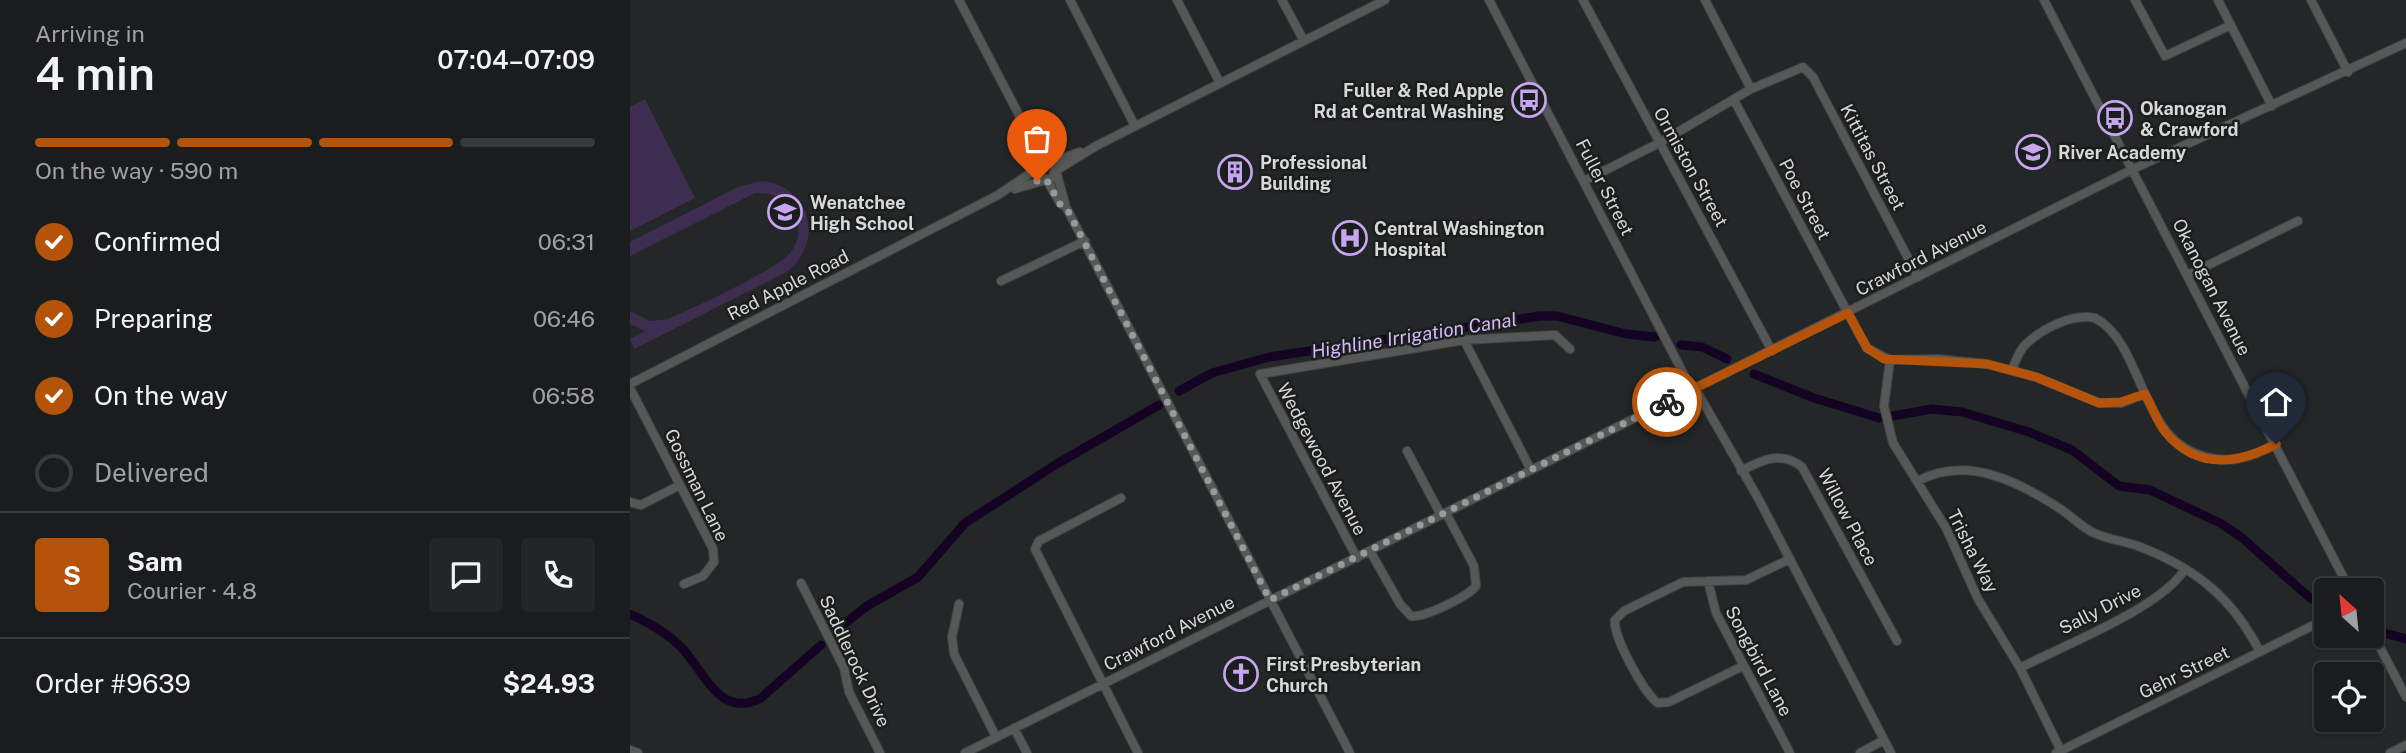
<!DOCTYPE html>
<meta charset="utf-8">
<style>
:root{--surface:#1a1d1d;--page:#232626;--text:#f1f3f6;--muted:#9fa2a4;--line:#383b3b;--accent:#b45309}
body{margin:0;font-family:"Public Sans",sans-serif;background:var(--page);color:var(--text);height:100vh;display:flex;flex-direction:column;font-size:26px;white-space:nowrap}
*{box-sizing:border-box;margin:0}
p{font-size:23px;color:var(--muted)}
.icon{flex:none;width:38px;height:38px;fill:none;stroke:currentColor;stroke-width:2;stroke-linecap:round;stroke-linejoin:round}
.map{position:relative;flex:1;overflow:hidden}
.drawer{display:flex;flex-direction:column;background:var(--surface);width:630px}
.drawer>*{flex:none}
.needle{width:46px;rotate:333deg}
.buttons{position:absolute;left:1684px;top:578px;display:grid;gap:14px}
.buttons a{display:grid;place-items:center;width:70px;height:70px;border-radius:7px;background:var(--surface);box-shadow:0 2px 5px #0004,0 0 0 2px var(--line);font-size:35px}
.pin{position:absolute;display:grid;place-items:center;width:60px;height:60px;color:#fff;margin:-72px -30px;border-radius:50% 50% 50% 0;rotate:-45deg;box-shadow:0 0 7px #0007}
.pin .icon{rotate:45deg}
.courier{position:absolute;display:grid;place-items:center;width:70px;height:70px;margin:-35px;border:5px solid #b45309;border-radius:50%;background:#fff;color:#222;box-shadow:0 2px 9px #0007}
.head em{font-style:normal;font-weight:600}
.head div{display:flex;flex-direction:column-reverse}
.head{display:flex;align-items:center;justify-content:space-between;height:119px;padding:0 35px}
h1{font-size:46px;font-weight:600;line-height:52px}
.bar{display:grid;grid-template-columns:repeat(4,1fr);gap:10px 7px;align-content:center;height:84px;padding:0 35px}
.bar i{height:9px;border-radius:5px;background:var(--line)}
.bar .selected{background:var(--accent)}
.bar p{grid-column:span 4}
.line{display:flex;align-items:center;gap:18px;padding:0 35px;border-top:2px solid var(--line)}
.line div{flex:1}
.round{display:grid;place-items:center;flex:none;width:74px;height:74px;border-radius:7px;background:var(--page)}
ol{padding:0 35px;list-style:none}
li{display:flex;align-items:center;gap:21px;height:77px}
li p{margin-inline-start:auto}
li .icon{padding:7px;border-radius:50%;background:var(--accent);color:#fff;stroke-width:4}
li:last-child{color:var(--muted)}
li i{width:38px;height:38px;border:4px solid var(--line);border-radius:50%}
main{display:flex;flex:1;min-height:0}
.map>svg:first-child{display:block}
.grass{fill:#3d2d50}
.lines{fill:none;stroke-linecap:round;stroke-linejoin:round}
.canal{stroke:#140323;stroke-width:9}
.minor-casing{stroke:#404343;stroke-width:10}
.minor{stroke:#565858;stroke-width:8}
.done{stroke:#979b9a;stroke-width:7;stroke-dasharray:0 12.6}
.route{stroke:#b45309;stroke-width:9}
.labels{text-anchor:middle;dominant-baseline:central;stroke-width:5;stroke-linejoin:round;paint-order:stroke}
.poi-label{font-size:18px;font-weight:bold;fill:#d6d9d8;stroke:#1a1e1d;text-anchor:start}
.street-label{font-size:18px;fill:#d6d9d8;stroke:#1a1e1d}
.water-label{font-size:19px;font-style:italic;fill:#d5b7fb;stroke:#1a1e1d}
</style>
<main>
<section class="drawer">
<div class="head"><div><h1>4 min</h1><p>Arriving in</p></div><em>07:04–07:09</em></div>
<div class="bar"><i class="selected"></i><i class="selected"></i><i class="selected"></i><i></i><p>On the way · 590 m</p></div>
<ol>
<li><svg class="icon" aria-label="check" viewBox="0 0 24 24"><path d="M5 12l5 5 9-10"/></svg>Confirmed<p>06:31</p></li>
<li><svg class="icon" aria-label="check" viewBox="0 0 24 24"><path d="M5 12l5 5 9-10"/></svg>Preparing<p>06:46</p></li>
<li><svg class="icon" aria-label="check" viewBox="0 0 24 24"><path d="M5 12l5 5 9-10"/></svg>On the way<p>06:58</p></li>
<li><i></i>Delivered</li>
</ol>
<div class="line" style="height:126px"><b class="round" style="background:var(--accent);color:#fff">S</b><div><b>Sam</b><p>Courier · 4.8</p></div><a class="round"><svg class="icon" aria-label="chat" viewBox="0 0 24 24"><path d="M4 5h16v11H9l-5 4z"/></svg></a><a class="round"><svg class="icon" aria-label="phone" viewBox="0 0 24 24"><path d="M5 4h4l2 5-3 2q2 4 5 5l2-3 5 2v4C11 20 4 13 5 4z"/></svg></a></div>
<div class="line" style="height:91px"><div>Order #9639</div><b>$24.93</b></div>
</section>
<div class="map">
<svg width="1776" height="753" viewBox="0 0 1776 753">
<rect width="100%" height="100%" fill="#232727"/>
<path class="grass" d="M15 99 65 198 0 231V107Z
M131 181C182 185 196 247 153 274L4 349 0 339 15 331 0 324V311L20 321 38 319C61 309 144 271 158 255 170 243 172 224 162 210 154 197 140 192 125 193L0 256V242L108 187Z"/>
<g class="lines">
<path class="canal" d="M1051 345 1072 347 1097 359
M1124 374 1184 398 1249 418
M549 391 582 373 639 357 910 316H927L996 334 1025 337
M1262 416 1302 409 1332 412 1399 432 1442 450 1489 486 1520 490 1590 523 1611 537 1679 597 1696 607
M0 614C18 622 38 634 51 647 74 670 89 720 131 698L191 645
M209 628 237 606 288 577 335 523 425 465 529 405
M1754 633 1776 639"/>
<g class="minor-casing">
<path id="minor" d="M329 0 402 140 426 167 422 178 385 189
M440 0 505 126
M547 0 590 83
M652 0 674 41
M859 0 1062 390
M953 0 1142 351
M1075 0 1121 89
M1414 0 1720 590
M1505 0 1535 56 1601 25
M1588 0 1642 106
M1681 0 1718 72
M1104 100 1228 332 1237 348 1260 360 1308 359 1357 364 1406 377 1469 403H1491L1515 394
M422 162 450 152
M427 170 466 146 755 0
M426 171 436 207 720 753
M416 179 430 203 436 207
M954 181 1031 142 1121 89 1173 67 1183 77 1288 277
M1558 275 1668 221
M371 281 455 241
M834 340 900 468
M1260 360 1254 406 1263 443 1316 528 1348 599 1390 668 1432 753
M1382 369C1386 361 1389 351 1395 345 1411 329 1442 313 1465 318 1513 343 1509 436 1570 455 1599 465 1620 458 1646 444
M0 384 368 195 408 168
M0 388 83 549 84 562 73 576 54 584
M1065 388 1128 498 1261 753
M777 451 811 515
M1111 471C1132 460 1151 450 1172 467L1267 641
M1288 481C1337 455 1388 481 1432 510 1442 517 1451 526 1462 532 1478 540 1496 541 1513 548 1568 570 1603 599 1630 652
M491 498 409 541 405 549 508 753
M0 502 11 505 50 485
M740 551 770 604 781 616C794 618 837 597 846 586L844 566 816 513
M727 558 630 374 834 340 925 335 940 349
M1078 581 1086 613 1160 753
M171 583 214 668 219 692 250 753
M329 604 322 637 324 654 366 737
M1741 630 1776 697
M1113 666 1039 702 1028 703C1015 695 982 635 985 620L994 611 1053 582 1116 580 1160 559
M1390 668C1434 645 1531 608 1555 569
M384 728 397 753
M0 750 8 753
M335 753 1503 169 1776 43
M1230 753 1254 740
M1426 753 1696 619
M1760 753 1776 745"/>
</g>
<use href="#minor" class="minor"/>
</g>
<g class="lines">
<path class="done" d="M407 181 416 179 430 204 436 207 640 600 1037 402"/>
<path class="route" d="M1037 402 1218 313 1237 348 1254 359 1357 364 1406 377 1469 403 1491 402 1515 394C1522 406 1527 422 1536 433 1567 470 1608 464 1646 444"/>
</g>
<defs>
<g id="bus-ring" transform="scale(1.75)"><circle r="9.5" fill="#1a1e1d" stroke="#c7a6ef" stroke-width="1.5"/><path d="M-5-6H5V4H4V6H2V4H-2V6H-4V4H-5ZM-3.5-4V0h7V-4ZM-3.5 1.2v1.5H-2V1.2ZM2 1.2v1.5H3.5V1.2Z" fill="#c7a6ef"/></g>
<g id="school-ring" transform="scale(1.75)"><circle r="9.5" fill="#1a1e1d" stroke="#c7a6ef" stroke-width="1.5"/><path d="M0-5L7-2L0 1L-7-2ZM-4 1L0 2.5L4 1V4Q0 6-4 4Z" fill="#c7a6ef"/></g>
<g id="building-ring" transform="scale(1.75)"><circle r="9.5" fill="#1a1e1d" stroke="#c7a6ef" stroke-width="1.5"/><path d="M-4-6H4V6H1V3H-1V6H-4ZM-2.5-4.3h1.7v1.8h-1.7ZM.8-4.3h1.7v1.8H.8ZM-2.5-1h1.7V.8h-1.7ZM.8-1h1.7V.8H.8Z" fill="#c7a6ef"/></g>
<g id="hospital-ring" transform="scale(1.75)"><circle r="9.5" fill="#1a1e1d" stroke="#c7a6ef" stroke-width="1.5"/><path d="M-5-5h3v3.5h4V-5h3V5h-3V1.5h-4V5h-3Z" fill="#c7a6ef"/></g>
<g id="church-ring" transform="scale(1.75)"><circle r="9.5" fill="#1a1e1d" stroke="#c7a6ef" stroke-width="1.5"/><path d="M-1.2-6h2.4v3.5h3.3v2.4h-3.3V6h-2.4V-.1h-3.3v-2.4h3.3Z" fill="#c7a6ef"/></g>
</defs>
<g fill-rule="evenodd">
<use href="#bus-ring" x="899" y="100"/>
<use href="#bus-ring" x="1485" y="118"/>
<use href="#school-ring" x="1403" y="152"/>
<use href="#building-ring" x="605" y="172"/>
<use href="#school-ring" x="155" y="212"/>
<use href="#hospital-ring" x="720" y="238"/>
<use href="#church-ring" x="611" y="674"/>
</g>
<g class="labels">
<g class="poi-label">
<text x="874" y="90" text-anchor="end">Fuller &amp; Red Apple<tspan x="874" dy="21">Rd at Central Washing</tspan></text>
<text x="1510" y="108">Okanogan<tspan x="1510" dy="21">&amp; Crawford</tspan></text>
<text x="1428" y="152">River Academy</text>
<text x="630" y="162">Professional<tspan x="630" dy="21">Building</tspan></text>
<text x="180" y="202">Wenatchee<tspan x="180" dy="21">High School</tspan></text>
<text x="744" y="228">Central Washington<tspan x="744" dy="21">Hospital</tspan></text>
<text x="636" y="664">First Presbyterian<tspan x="636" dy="21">Church</tspan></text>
</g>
<g class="street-label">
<text transform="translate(1243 157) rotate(62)">Kittitas Street</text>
<text transform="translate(1061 167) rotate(61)">Ormiston Street</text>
<text transform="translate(975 187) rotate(63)">Fuller Street</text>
<text transform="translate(1175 199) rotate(62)">Poe Street</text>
<text transform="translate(1291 258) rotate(-27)">Crawford Avenue</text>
<text transform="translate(158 285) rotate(-27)">Red Apple Road</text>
<text transform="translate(1582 287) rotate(63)">Okanogan Avenue</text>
<text transform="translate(692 459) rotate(62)">Wedgewood Avenue</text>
<text transform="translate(67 485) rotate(64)">Gossman Lane</text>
<text transform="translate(1218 517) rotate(62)">Willow Place</text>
<text transform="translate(1343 551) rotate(63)">Trisha Way</text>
<text transform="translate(1470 609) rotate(-27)">Sally Drive</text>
<text transform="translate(539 633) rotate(-27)">Crawford Avenue</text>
<text transform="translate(225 661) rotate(65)">Saddlerock Drive</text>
<text transform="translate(1129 661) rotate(62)">Songbird Lane</text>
<text transform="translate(1554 672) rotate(-26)">Gehr Street</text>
</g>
<g class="water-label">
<text transform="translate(784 335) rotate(-9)">Highline Irrigation Canal</text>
</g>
</g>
</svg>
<div class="buttons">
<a><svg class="needle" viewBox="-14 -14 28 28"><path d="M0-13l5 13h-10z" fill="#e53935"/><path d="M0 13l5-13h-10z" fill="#9fa2a4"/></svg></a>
<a><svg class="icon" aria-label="locate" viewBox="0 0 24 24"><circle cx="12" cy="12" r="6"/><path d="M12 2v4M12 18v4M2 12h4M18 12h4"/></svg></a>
</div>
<div class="pin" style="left:407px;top:181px;background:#ea580c"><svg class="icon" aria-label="bag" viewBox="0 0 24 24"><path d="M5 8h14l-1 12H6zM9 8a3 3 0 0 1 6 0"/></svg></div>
<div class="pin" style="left:1646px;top:444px;background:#1f2937"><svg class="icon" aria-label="home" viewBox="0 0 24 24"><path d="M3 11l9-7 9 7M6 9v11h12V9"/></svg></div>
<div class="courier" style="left:1037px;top:402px"><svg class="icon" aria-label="bike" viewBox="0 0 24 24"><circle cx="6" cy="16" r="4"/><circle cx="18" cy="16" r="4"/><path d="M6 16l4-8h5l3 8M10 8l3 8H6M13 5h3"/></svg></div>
</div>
</main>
